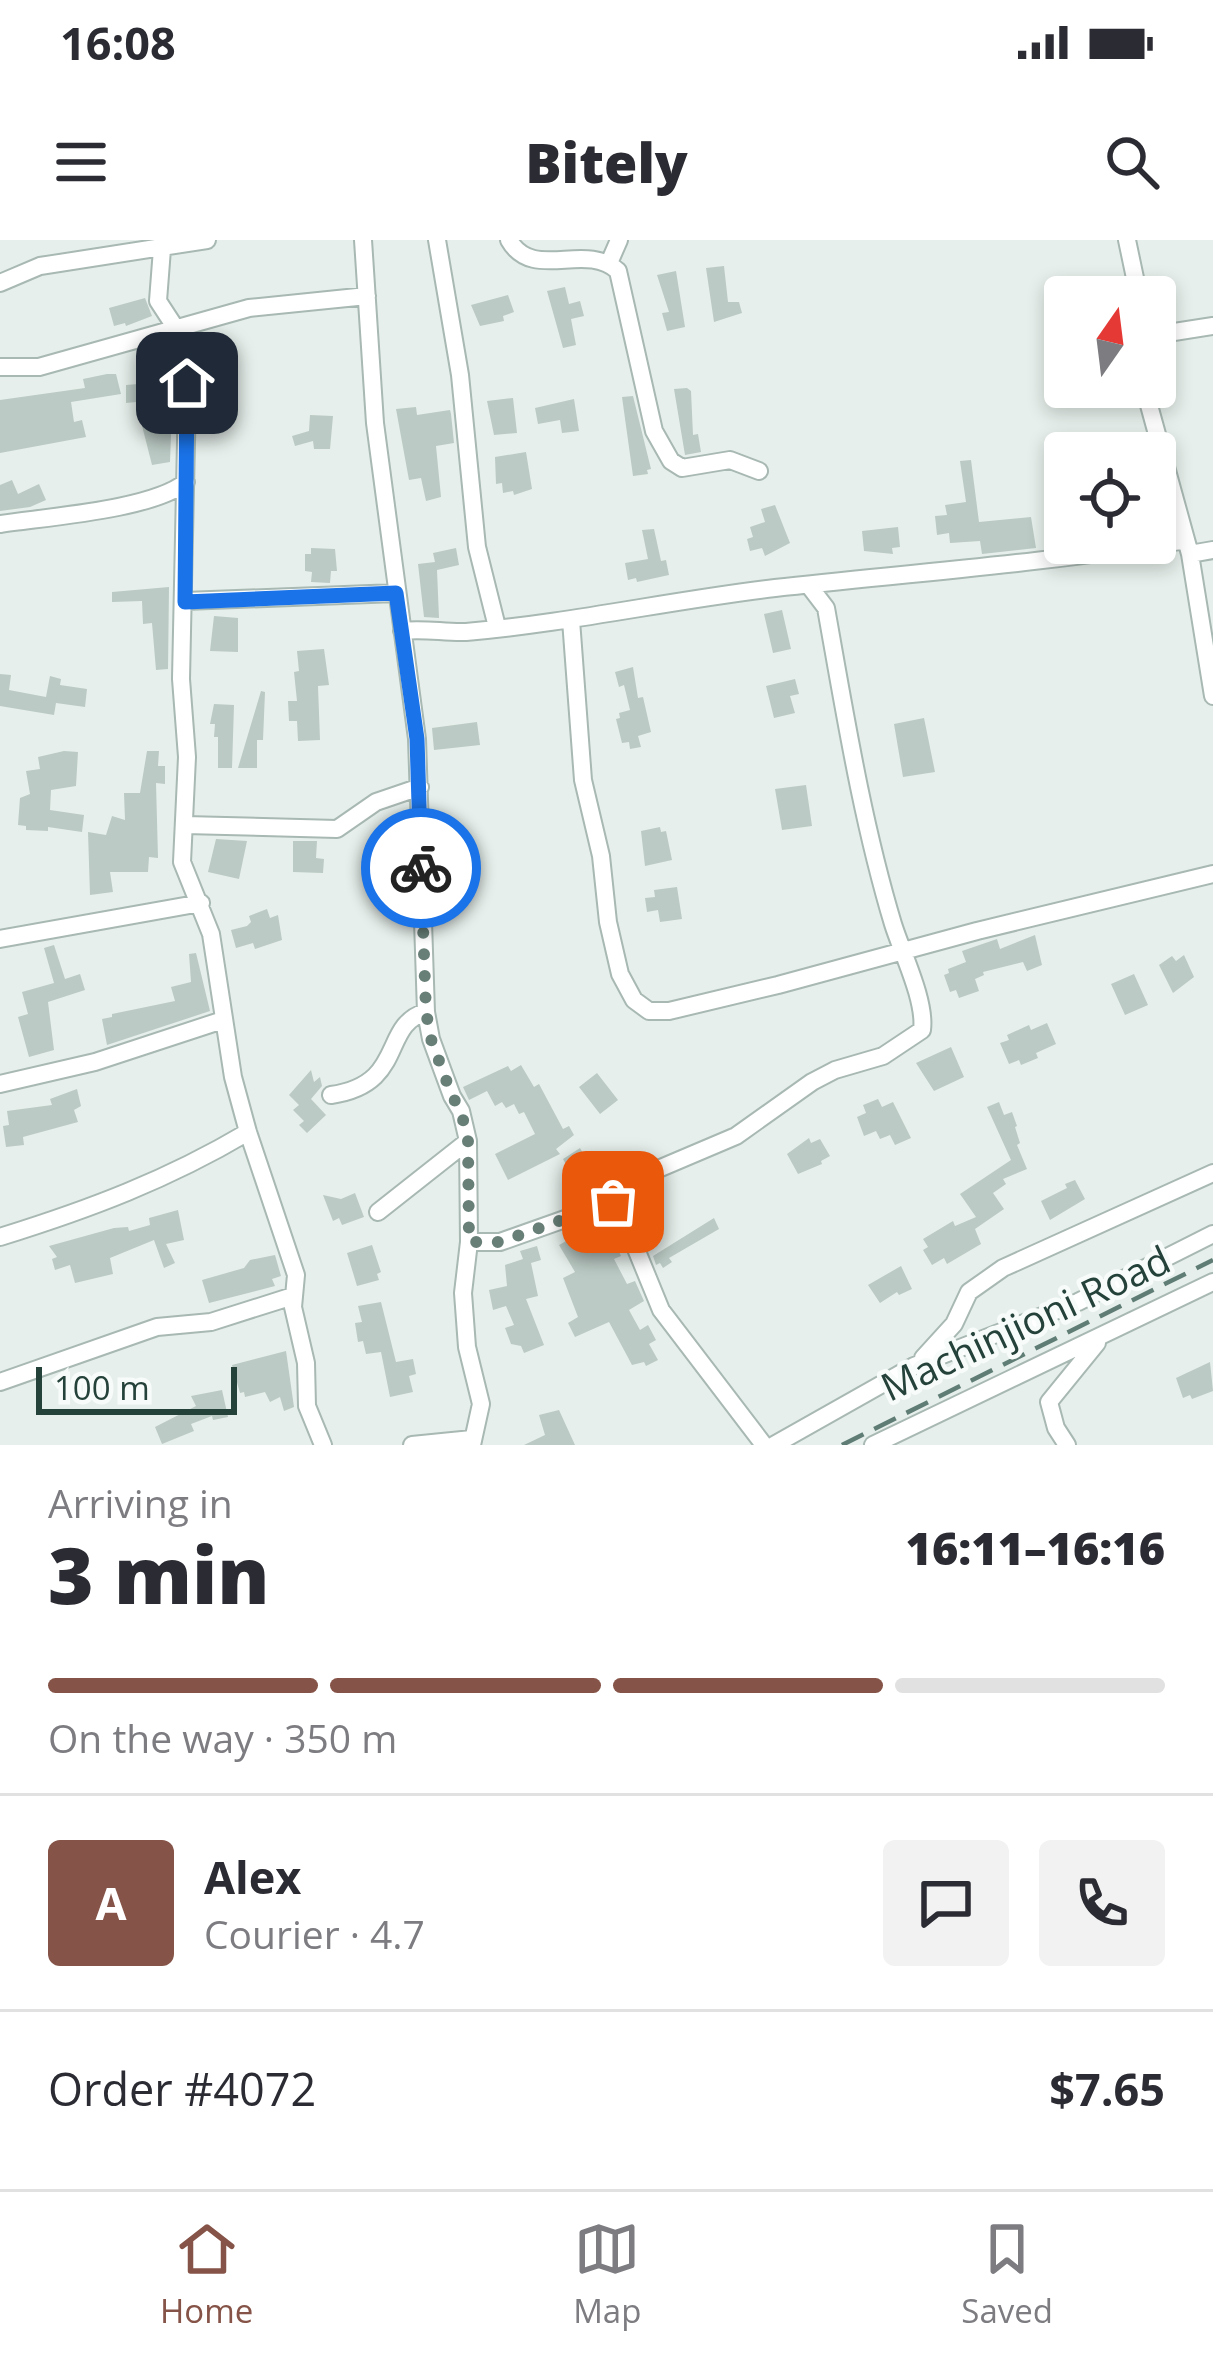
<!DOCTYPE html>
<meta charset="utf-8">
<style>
:root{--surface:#fff;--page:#f2f2f3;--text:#2b2b33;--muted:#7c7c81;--line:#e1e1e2;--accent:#855347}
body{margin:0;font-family:"Open Sans",sans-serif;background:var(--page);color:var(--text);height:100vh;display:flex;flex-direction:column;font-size:45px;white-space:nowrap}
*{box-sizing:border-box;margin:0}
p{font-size:39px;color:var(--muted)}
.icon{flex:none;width:66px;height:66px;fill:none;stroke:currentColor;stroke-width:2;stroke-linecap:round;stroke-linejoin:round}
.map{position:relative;height:1205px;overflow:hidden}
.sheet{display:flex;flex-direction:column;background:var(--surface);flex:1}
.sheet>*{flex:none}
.needle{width:78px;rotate:14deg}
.controls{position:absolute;left:1044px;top:36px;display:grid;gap:24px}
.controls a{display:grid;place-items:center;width:132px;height:132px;border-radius:12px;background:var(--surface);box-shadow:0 6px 18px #0003;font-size:60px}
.scale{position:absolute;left:36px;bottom:30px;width:201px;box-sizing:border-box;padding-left:12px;border:6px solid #24423a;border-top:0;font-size:33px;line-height:42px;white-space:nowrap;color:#24423a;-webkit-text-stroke:9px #f7fbf9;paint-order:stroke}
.pin{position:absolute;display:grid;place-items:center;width:102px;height:102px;color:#fff;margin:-51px;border-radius:24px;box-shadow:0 6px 18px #0006}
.courier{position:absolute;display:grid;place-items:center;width:120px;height:120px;margin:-60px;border:9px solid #1a73e8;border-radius:50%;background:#fff;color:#222;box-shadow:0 3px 15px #0007}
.head em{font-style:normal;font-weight:800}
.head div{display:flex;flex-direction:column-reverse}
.head{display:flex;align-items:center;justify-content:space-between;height:204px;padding:0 48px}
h1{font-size:78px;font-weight:800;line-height:90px}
.bar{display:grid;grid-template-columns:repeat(4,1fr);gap:18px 12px;align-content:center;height:144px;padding:0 48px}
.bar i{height:15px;border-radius:9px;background:var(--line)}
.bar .selected{background:var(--accent)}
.bar p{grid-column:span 4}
.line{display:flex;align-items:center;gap:30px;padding:0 48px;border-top:3px solid var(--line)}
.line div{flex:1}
.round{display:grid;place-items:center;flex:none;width:126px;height:126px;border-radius:12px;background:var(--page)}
.status{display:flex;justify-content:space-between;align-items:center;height:84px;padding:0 60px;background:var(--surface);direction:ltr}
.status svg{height:33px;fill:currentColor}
header{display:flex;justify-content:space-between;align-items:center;height:156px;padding:0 48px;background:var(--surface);font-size:54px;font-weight:800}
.tabs{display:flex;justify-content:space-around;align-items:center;height:168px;border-top:3px solid var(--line);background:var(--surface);font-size:33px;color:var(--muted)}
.tabs a{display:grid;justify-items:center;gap:6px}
.tabs .selected{color:var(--accent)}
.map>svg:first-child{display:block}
.building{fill:#bbcac4}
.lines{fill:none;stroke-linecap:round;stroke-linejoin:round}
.minor-casing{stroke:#a8b8b2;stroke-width:20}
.minor{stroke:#fff;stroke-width:16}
.rail{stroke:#5f7d75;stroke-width:4.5;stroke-dasharray:24 12;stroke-linecap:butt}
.done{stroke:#687f78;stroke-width:12;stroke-dasharray:0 21.6}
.route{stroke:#1a73e8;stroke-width:15}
.labels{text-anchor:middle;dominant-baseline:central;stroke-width:9;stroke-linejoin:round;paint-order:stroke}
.street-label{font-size:39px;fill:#24423a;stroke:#f7fbf9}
</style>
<div class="status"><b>16:08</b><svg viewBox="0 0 49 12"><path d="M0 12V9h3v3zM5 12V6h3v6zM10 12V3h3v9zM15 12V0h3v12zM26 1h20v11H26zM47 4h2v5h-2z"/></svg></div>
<header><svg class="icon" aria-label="menu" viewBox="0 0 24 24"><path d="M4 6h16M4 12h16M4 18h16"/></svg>Bitely<svg class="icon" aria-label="search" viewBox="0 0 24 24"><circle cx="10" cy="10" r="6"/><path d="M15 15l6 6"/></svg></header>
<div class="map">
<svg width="1213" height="1205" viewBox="0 0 1213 1205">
<rect width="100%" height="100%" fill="#e6efeb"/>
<path class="building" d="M724 26 728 62H739L742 73 714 82 706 28Z
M676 31 685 87 667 91 662 73 669 72 657 35Z
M565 47 569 64 580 61 584 76 571 79 576 105 563 108 547 51Z
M508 55 514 72 503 76 504 81 480 86 471 65Z
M145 58 152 76 126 86 125 83 114 86 109 68Z
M174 116 170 222 152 225 136 162 126 163V145L138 144 137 124 150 123V117Z
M107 134H116L121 154 71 162 74 182 82 180 86 197 0 213V160L85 148 83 139Z
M687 148 691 151 693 195 698 194 701 212 685 215 674 149Z
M633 156 651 229 647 230 648 234 633 236 622 157Z
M513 158 517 193 494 195 487 161Z
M574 159 579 191 562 193 560 180 538 184 535 168Z
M416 167 417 175 450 170 451 174 454 203 436 206 441 257 426 261 421 238 409 240 396 169Z
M310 175 333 176 330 209H314L313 201 295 206 292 196 309 191Z
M526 212 532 249 514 255 513 251 503 253 502 243 496 244 495 217Z
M971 220 979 282 1031 277 1036 308 982 314 980 301 950 303 949 293 937 295 935 276 947 275 945 265 966 262 960 221Z
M12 240 18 254 39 244 46 260 30 267 0 271V245Z
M775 265 790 303 765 316 762 308 750 311 747 299 753 297 750 287 765 282 761 269Z
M898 287 900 307 892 308 893 314 864 311 862 291Z
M654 289 661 321 666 320 669 335 637 342 636 338 628 340 625 323 648 319 642 290Z
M311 308 335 309 337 331H331L330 343 311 342 312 332 305 331V314H311Z
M456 308 459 325 437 330 439 378 424 377 418 324 435 322 433 313Z
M169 347 168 429 156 430 152 383 143 384 142 361 112 362V352Z
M782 370 791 409 773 413 764 374Z
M214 376 238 378V412L210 411Z
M324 409 329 445 318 446 320 500 298 501 297 481H289L288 461H297L294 432 299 431 297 411Z
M633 427 638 458 643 457 651 492 638 496 641 507 630 509 629 502 622 503 616 479 620 478 619 473 630 470 624 445 619 447 615 432Z
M0 434 11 435 9 450 46 457 50 436 61 439 60 445 87 449 85 467 56 463 54 475 0 466Z
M795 439 799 454 790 456 795 473 774 478 766 446Z
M261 451 265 452 263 500H257V528H238Z
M214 464 234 465 232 528H218V497H214L215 484H210Z
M924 478 935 532 903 537 894 484Z
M477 482 480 505 434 510 432 488Z
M64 511 78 512 76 546 51 550 50 570 84 575 82 592 48 587V591L26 590V586L18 585 20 558 30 554 26 531 40 529 38 517Z
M147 511H159L158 526H165V544L156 543 158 618 149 617 148 632H110L113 652 90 655 88 592 106 595 112 576 125 580 124 553H140Z
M806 545 812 586 782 590 775 549Z
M660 587 661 592 666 591 672 620 645 626 641 591Z
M216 599 247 601 239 639 208 632Z
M293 601H317L316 618 324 619 323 633 293 632Z
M677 647 682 679 660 682 658 670 647 672 645 658 655 657 654 650Z
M267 669 270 678 278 675 282 700 255 709 253 703 236 708 231 690 247 686 251 682 249 676Z
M1035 695 1042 725 1027 731 1023 722 983 732 984 735 975 739 979 751 959 758 956 750 950 752 944 735 949 733 948 729 966 722 962 711 997 699 1000 709Z
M54 705 65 739 80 734 85 750 48 762 54 810 29 817 18 777 28 774 22 752 54 743 44 708Z
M196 713 210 771 107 805 102 779 112 777V774L175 761 171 747 191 742 189 714Z
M1184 715 1194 737 1173 753 1159 725 1172 716 1176 721Z
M1134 734 1148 765 1125 775 1111 744Z
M1047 783 1056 804 1036 813 1038 818 1021 825 1019 820 1009 824 1000 803 1009 800 1007 795 1029 785 1031 790Z
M951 807 964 837 934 851 916 823Z
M521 825 534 847 539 844 563 889 569 886 574 895 556 909 560 914 508 940 495 914 535 894 524 872 519 874 514 864 506 868 502 862 495 866 487 851 469 860 463 847 508 826 511 831Z
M311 830 314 842 320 837 322 846 311 859 326 875 307 893 299 885 304 881 293 870 299 865 289 855Z
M597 833 618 860 600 874 579 847Z
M77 849 81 866 74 870 78 882 23 897 24 905 6 907 3 886 9 885 7 871 52 865 50 859Z
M878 859 882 867 893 862 911 898 895 905 890 895 880 899 876 891 864 896 857 877 866 873 863 865Z
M999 862 1004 875 1012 872 1017 886 1015 887 1020 903 1017 905 1027 929 1003 939 1006 944 993 953 1004 969 975 989 981 1004 947 1024 944 1018 932 1025 923 1010 928 1007 923 999 953 981 955 986 976 977 960 954 1011 920 987 867Z
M809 898 811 903 820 899 830 916 821 921 822 924 798 934 787 914Z
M580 908 592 930 597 927 607 950 579 961 562 936 570 932 563 919Z
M1075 940 1085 959 1050 980 1041 961 1067 948 1065 944Z
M355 953 364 977 342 985 339 978 333 981 323 955 341 959Z
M178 970 184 1000 166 1004 175 1023 164 1028 154 1000 110 1018 113 1034 75 1043 70 1025 55 1030 52 1019 57 1017 49 1006 114 988 128 987 129 991 150 985 149 978Z
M714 978 719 989 669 1018 672 1022 663 1028 660 1023 656 1025 653 1016Z
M612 987 621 1005 617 1007 621 1016 614 1019 627 1044 635 1041 644 1061 629 1070 640 1090 648 1085 656 1100 649 1104 658 1120 646 1126 644 1122 632 1125 609 1082 575 1097 568 1083 578 1077 563 1038 575 1032 559 1005 568 1000 566 995 579 988 586 1000Z
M372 1005 381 1032 377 1034 379 1040 357 1046 347 1013Z
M537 1006 541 1020 531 1023 538 1056 526 1059 544 1105 524 1113 521 1106 511 1104 505 1088 514 1085 506 1066 493 1070 489 1050 507 1046 505 1025 523 1019 520 1011Z
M275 1015 281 1036 272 1039 275 1046 209 1063 202 1040 244 1028 250 1020Z
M901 1026 912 1049 899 1055 897 1052 880 1063 868 1045Z
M381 1062 396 1122 413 1119 416 1134 409 1136 413 1152 390 1157 381 1112 366 1114 363 1101 358 1102 355 1083 362 1082 358 1066Z
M286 1111 294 1167 284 1171 280 1157 270 1162 265 1152 245 1157 244 1152 240 1153 232 1125Z
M1210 1122 1213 1151 1192 1159 1190 1155 1183 1158 1176 1138Z
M222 1150 228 1177 213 1180 212 1176 191 1184 194 1191 162 1204 155 1187 196 1166 191 1156Z
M559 1170 575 1205H524L545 1195 539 1175Z"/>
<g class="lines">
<g class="minor-casing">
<path id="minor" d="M363 0 375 183 417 499 426 772 431 799 452 856 461 871 468 901 469 1002 463 1053 467 1107 481 1164 472 1205
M437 0 460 135 477 307 497 387
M509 0C533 42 585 1 618 31L654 191 671 221 682 228 730 220 759 231
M1127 0 1139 57
M162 9 158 61 188 107 181 439 187 517 182 622 211 694 233 837 248 892 296 1035 293 1067 306 1123 307 1166 323 1205
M609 23 619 0
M0 43 40 26 207 0
M1155 95 1213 86
M0 127H39L249 68 367 56
M1144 147 1190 314 1213 456
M0 284C45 277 152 270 186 242
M1190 314 1213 310
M185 361 396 353
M571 380 583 540 601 616 608 682 620 734 634 760 649 771H669L778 745 977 691 1213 634
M402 391C424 388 445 393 466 392 570 383 672 360 775 348 912 333 1049 323 1186 300
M185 585 337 589 376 562 420 547
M0 699 201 663
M0 844 95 822 223 780
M331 855C407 844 380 785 426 772
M620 955 623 977 661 1070 764 1205
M378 972 468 901
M0 997C90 969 167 940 248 892
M469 1002H500L613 962 637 938 736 896 812 842 835 830 883 816 922 790C926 761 902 713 893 684 862 581 845 474 826 368L810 347
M923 1118 954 1084 969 1052 1003 1028 1213 933
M0 1142 157 1087 211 1082 293 1056
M412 1205 472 1199
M774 1205 914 1126 1078 1062 1213 994
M873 1205 1213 1042
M1067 1205 1056 1188 1049 1162 1097 1103"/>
</g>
<use href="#minor" class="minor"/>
<path class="rail" d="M842 1205 1213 1020"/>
</g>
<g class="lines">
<path class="done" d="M421 628 426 772 431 799 452 856 461 871 468 901 469 1002H500L613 962"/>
<path class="route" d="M187 143 185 362 396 353 417 499 421 628"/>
</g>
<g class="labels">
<g class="street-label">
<text transform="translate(1025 1082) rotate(-25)">Machinjioni Road</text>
</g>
</g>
</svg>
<div class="controls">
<a><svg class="needle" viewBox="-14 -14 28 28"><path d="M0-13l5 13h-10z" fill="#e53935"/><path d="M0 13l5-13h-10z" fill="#7c7c81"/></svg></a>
<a><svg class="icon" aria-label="locate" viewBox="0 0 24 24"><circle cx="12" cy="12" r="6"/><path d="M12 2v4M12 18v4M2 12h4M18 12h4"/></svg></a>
</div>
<div class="scale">100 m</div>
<div class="pin" style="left:613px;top:962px;background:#ea580c"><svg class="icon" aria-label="bag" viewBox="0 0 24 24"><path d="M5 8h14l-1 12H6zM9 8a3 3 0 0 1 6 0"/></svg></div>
<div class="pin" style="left:187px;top:143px;background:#1f2937"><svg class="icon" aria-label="home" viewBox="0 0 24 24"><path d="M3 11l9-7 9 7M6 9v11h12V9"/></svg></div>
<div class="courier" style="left:421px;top:628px"><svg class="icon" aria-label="bike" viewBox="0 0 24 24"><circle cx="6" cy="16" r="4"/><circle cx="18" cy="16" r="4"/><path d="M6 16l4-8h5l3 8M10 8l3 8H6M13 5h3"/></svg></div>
</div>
<section class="sheet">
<div class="head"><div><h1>3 min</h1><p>Arriving in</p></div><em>16:11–16:16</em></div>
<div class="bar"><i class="selected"></i><i class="selected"></i><i class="selected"></i><i></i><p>On the way · 350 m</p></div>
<div class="line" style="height:216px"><b class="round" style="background:var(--accent);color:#fff">A</b><div><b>Alex</b><p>Courier · 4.7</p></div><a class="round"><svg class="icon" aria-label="chat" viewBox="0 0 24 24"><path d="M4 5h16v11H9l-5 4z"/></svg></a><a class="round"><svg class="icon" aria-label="phone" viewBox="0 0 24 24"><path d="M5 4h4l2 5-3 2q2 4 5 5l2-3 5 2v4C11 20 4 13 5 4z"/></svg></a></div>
<div class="line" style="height:156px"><div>Order #4072</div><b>$7.65</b></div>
</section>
<nav class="tabs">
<a class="selected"><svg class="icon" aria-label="home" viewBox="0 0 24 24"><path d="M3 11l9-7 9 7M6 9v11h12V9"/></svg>Home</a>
<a><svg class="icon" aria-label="map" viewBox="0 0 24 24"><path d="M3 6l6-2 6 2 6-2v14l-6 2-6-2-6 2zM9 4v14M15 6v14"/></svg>Map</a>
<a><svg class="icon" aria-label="saved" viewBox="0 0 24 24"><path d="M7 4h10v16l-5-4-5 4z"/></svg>Saved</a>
</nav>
